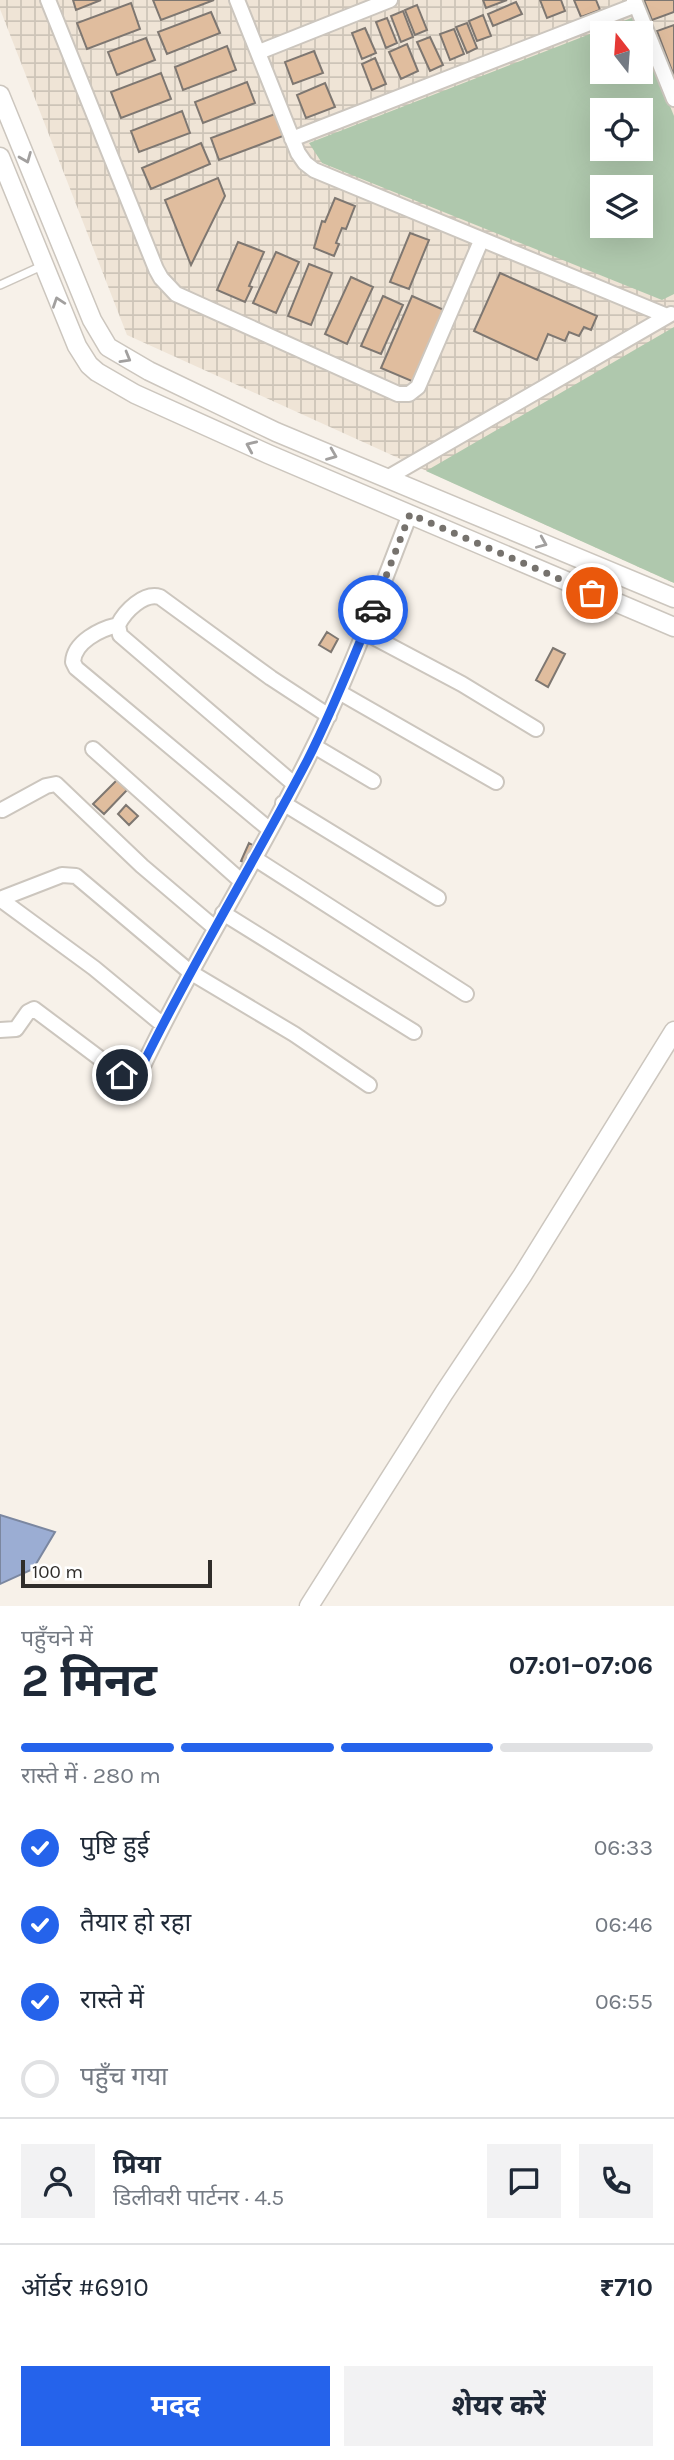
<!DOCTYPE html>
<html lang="hi">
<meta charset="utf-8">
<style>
:root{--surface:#fff;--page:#f2f2f3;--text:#1f2937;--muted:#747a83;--line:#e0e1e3;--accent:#2563eb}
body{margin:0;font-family:Karla,"Noto Sans Devanagari",sans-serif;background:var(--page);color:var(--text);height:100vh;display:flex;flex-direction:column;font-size:26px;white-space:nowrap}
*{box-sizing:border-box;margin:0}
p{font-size:23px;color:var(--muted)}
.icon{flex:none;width:38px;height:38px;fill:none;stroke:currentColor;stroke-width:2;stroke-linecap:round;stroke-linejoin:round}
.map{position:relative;height:1606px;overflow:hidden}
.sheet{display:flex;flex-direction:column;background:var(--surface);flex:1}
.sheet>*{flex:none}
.needle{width:46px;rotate:343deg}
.tools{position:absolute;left:590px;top:21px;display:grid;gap:14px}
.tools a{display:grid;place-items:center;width:63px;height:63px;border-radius:0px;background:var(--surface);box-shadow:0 7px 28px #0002;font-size:35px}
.scale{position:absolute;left:21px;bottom:18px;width:191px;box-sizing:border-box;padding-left:7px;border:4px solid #302d2a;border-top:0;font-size:19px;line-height:24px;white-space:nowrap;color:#302d2a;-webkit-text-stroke:5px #fff;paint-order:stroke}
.pin{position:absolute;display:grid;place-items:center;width:60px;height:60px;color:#fff;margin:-30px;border:4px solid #fff;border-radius:50%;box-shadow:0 2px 7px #0007}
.courier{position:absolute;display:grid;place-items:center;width:70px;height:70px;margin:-35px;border:5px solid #2563eb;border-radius:50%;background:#fff;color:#222;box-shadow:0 2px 9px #0007}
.headline em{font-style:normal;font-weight:700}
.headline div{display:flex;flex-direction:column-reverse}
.headline{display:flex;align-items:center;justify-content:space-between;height:119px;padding:0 21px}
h1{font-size:46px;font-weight:700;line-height:52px}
.bar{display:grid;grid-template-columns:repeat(4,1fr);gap:10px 7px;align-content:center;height:84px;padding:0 21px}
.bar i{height:9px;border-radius:5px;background:var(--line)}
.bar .active{background:var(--accent)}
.bar p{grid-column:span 4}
.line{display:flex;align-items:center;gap:18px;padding:0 21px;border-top:2px solid var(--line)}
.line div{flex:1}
.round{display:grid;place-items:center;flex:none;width:74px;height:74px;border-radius:0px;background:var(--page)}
ol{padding:0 21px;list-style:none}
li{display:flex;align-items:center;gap:21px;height:77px}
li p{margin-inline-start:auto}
li .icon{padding:7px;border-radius:50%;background:var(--accent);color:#fff;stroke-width:4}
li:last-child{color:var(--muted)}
li i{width:38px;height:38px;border:4px solid var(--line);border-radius:50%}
.action{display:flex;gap:14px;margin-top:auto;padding:14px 21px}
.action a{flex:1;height:80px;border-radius:0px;background:var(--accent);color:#fff;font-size:28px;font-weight:700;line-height:80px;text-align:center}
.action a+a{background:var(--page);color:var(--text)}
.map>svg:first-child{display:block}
.industrial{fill:url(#industrial-grid);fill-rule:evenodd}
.park{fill:#afc8ad;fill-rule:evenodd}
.water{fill:#9badd3;stroke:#7b87a0;stroke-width:2}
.building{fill:#e0bd9e;stroke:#7e7771;stroke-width:2}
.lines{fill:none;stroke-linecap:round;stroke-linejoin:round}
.service-casing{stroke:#ccc6be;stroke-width:10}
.minor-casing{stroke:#ccc6be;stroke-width:18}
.tertiary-casing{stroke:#ccc6be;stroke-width:21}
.service{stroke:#fff;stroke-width:7}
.minor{stroke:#fff;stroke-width:14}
.tertiary{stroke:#fff;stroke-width:18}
.oneway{stroke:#a2a09f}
.done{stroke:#76726d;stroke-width:7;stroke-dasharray:0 12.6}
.route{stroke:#2563eb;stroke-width:9}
</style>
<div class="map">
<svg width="674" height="1606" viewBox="0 0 674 1606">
<defs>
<pattern id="industrial-grid" width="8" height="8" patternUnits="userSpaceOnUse" patternTransform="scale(1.75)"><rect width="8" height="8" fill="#efe4d6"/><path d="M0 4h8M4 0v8" fill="none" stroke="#cdc4b8"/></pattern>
</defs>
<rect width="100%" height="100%" fill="#f7f1e9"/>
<path class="industrial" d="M0 0H674V583L127 335 0 9ZM602 33H640V72H602ZM602 110H640V149H602ZM602 187H640V226H602Z"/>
<path class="park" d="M634 17 674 116V294L662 300 322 163 309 143ZM602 33H640V72H602ZM602 110H640V149H602ZM602 187H640V226H602Z
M674 327V583L426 471Z"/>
<path class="water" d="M0 1515 55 1532 33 1569 0 1584Z"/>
<path class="building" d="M73 0H101L76 10Z
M153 0H214L161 20Z
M483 0H507L486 8Z
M540 0H561L565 11 547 18Z
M574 0H596L600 10 581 17Z
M644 0H674V12L652 20Z
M516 2 522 14 493 26 488 14Z
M131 3 140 29 87 49 77 23Z
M417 5 427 30 415 35 405 10Z
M403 11 413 37 401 42 391 16Z
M211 12 220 33 167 54 158 32Z
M483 15 491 36 477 41 469 21Z
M387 18 397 43 386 48 376 22Z
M467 23 477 48 467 53 456 27Z
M674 25V76L657 31Z
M365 28 376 53 362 59 352 33Z
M454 29 464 54 450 60 440 34Z
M430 37 443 65 430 71 417 42Z
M146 38 155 60 117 75 108 52Z
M407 44 418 71 401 79 389 52Z
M227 46 236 70 183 90 175 67Z
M314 51 323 73 293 84 285 62Z
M375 58 386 84 372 90 362 64Z
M161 73 171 99 121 118 111 92Z
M247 82 255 103 203 123 195 102Z
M325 83 335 107 306 118 297 95Z
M182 111 190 133 139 152 131 131Z
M275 114 283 136 219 160 211 138Z
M201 143 210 164 151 189 142 168Z
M218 178 225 196 191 265 165 200Z
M335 198 355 206 346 229 342 228 336 243 339 244 334 256 314 248 322 221 325 222Z
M410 233 429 240 409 289 390 282Z
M238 242 264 252 249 286 252 287 245 302 217 290Z
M276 252 299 262 276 313 253 303Z
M309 264 332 273 311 325 288 316Z
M500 273 597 316 591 330 584 327 579 336 569 332 565 341 548 334 537 360 474 331Z
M351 277 373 287 347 344 325 334Z
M383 296 403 305 381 354 361 346Z
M412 296 444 310 414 382 381 368Z
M327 632 338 639 331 652 319 645Z
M553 648 565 654 548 687 536 680Z
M117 780 127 790 104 814 93 804Z
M126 805 138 816 129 825 118 814Z
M249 843 256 847 248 864 241 861Z"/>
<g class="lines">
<g class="service-casing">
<path id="service" d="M0 285 44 265"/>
</g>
<g class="minor-casing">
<path id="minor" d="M48 0 156 269 161 278 176 294 398 394H409L418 387 481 241
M237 0 298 153 305 163 314 170 667 316
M634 0 674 99
M259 52 390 0
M292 139 636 5
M387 478 671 314
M118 625C100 629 74 642 73 662L76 668 270 830
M364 632 462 684 536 729
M339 692 496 782
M314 746 373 781
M93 749 241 881
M294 784 120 635 118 625C125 611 144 592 160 597L271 678 329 716
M283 803 438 898
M2 810 46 786 56 784 142 866 215 928
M254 858 466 994
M0 899 62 875 76 876 190 972 294 1034 369 1085
M0 899 94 968 163 1025
M223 913 414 1032
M0 1030 16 1029 28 1012 34 1009 126 1078 135 1076 143 1066C193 961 256 863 308 758 348 679 378 596 410 514"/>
</g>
<g class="tertiary-casing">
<path id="tertiary" d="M0 95 92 320 108 347 149 371 276 432 674 598
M0 157 77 346 89 365 97 372 135 394 268 454 674 627
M309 1606 444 1393 522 1276 674 1031"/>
</g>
<use href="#service" class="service"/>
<use href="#minor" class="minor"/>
<use href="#tertiary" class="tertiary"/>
</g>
<defs><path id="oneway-chevron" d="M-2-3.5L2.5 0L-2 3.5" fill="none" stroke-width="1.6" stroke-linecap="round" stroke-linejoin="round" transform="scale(1.75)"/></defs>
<g class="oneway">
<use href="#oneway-chevron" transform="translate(26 158) rotate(68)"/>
<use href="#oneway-chevron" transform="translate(58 302) rotate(-109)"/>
<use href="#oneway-chevron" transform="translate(126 358) rotate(30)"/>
<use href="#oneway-chevron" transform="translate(251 446) rotate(-156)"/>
<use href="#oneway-chevron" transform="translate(332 455) rotate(22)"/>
<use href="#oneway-chevron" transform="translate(542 543) rotate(23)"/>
</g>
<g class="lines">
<path class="done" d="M373 610 410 514 592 593"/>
<path class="route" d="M122 1075 131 1078 142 1066C193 962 253 864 307 761 332 712 352 661 373 610"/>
</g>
</svg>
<div class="tools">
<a><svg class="needle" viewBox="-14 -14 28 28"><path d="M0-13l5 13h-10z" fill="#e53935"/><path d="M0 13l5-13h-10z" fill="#747a83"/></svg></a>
<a><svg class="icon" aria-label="locate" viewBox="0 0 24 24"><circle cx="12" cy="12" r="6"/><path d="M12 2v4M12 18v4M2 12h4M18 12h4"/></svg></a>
<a><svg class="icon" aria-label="layers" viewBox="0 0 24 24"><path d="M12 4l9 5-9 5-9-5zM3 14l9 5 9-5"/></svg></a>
</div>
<div class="scale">100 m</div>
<div class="pin" style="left:592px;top:593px;background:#ea580c"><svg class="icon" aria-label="bag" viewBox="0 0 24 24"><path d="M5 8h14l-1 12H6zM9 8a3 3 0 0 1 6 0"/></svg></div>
<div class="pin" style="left:122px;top:1075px;background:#1f2937"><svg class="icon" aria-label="home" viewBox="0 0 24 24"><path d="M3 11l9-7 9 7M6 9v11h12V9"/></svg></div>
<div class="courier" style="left:373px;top:610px"><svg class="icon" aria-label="car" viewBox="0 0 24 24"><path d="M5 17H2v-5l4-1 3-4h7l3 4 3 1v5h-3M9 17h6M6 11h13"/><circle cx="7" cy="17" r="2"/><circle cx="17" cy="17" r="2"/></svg></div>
</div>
<section class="sheet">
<div class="headline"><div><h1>2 मिनट</h1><p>पहुँचने में</p></div><em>07:01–07:06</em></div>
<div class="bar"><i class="active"></i><i class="active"></i><i class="active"></i><i></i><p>रास्ते में · 280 m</p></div>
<ol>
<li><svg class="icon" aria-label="check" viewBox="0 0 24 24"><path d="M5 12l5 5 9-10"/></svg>पुष्टि हुई<p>06:33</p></li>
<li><svg class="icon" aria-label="check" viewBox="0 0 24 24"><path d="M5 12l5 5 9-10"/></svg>तैयार हो रहा<p>06:46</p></li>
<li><svg class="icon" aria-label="check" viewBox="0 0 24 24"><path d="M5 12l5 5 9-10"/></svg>रास्ते में<p>06:55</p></li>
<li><i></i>पहुँच गया</li>
</ol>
<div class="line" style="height:126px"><a class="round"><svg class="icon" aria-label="person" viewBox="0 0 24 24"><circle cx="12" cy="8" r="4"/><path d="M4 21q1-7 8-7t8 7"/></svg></a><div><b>प्रिया</b><p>डिलीवरी पार्टनर · 4.5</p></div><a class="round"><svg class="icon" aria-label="chat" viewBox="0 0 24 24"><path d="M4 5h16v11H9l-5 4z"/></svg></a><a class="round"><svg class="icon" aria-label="phone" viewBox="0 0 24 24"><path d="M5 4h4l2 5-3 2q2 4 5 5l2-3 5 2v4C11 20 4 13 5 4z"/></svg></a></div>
<div class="line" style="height:91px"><div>ऑर्डर #6910</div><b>₹710</b></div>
<div class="action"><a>मदद</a><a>शेयर करें</a></div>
</section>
